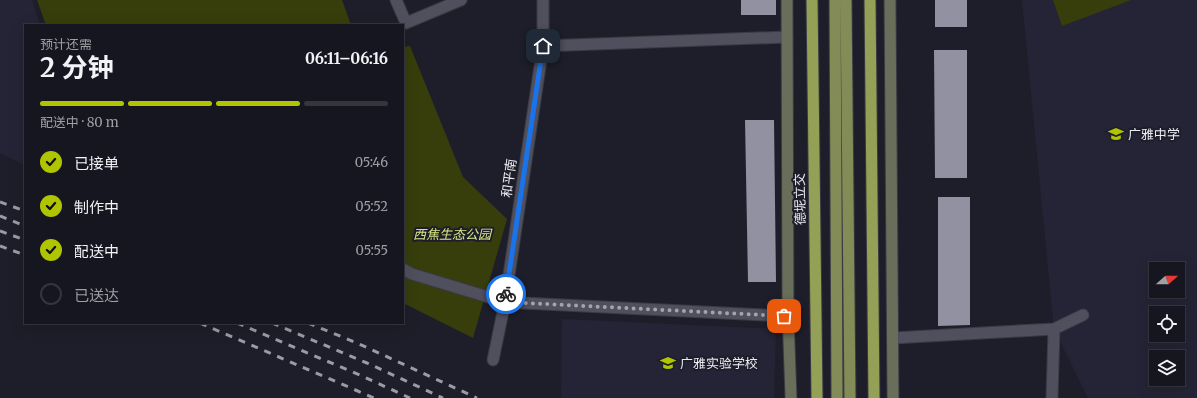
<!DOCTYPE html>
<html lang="zh">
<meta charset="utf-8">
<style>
:root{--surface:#161620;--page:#23232d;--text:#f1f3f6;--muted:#9e9fa5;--line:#35353e;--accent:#b0c502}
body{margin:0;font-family:Merriweather,"Noto Sans SC",serif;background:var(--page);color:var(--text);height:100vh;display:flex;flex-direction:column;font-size:15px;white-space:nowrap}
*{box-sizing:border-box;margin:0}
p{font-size:13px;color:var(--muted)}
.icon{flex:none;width:22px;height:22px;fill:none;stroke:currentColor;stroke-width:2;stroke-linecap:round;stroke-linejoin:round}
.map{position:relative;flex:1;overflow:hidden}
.details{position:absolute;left:24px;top:24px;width:380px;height:300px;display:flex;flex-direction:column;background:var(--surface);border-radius:0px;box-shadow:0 4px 16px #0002,0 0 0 1px var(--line)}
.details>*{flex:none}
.needle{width:26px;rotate:69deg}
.tools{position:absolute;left:1149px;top:262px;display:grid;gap:8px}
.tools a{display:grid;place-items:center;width:36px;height:36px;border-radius:0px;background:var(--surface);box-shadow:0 4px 16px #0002,0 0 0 1px var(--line);font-size:20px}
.pin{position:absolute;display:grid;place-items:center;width:34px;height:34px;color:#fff;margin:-17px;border-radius:8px;box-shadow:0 2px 6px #0006}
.courier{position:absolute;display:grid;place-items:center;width:40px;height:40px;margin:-20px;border:3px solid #1a73e8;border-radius:50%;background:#fff;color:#222;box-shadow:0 1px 5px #0007}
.head em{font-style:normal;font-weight:700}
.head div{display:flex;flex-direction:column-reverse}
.head{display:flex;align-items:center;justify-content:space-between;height:68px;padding:0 16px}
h1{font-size:26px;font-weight:700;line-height:30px}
.bar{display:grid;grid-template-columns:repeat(4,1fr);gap:6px 4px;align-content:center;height:48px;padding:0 16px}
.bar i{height:5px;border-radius:3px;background:var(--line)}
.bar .active{background:var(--accent)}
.bar p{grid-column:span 4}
ol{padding:0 16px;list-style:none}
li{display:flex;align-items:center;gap:12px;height:44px}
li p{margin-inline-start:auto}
li .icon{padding:4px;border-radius:50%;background:var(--accent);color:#111;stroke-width:4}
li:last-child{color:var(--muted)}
li i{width:22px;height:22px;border:2px solid var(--line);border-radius:50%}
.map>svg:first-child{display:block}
.built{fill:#252436;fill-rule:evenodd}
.green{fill:#373e0c}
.building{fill:#9191a1}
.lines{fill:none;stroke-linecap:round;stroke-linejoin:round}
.service-casing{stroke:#3a3a44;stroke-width:13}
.minor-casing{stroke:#3a3a44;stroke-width:13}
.secondary-casing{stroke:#3a3a44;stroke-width:13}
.primary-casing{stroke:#3a3a44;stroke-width:13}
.trunk-casing{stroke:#3a3a44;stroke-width:13}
.service{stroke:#4f4f5d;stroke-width:11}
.minor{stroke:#4f4f5d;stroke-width:11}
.secondary{stroke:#696e5a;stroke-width:11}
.primary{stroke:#838c57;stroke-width:11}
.trunk{stroke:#94a055;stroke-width:11}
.rail{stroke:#9b9ba5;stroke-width:3;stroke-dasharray:7 7;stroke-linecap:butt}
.done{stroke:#a3a3ad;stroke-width:4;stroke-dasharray:0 7.2}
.route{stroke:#1a73e8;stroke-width:5}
.labels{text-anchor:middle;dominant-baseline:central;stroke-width:4;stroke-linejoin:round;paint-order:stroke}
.poi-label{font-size:13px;fill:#ebebf4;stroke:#1e1e2a;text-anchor:start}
.street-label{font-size:13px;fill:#ebebf4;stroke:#1e1e2a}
.park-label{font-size:13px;font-style:italic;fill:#d4e583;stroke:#1e1e2a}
</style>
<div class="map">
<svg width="1197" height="398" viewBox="0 0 1197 398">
<rect width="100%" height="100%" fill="#1e1e2a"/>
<path class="built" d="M0 0H32L40 25H25V157L22 164 0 153Z
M1022 0H1197V398H1088L1054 329ZM1156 269H1178V291H1156ZM1156 313H1178V335H1156ZM1156 357H1178V379H1156Z
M562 319 776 329 774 398H561Z"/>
<path class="green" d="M37 0H342L351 25H46Z
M1053 0H1131L1062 26Z
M410 46 463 177 507 219 473 338 403 303V47Z"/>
<path class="building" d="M741 0H776V15H741Z
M935 0H967V27H935Z
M934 50H967V178H935Z
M745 120H774L776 282H748Z
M938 197H970V325L938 326Z"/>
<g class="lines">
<g class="service-casing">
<path id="service" d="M396 0 406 23 461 0
M403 269 412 274 505 302
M893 338 1054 329 1083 315
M493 360 505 302 543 46V0
M1052 398 1054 329"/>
</g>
<g class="minor-casing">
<path id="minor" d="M543 46 787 37
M505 302 784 316 788 314"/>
</g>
<g class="secondary-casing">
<path id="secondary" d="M787 0 788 314 791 398
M890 0 893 398"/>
</g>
<g class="primary-casing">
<path id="primary" d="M835 0 837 398
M846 0 850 398"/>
</g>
<g class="trunk-casing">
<path id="trunk" d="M812 0 817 398
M870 0 874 398"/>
</g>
<use href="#service" class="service"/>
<use href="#minor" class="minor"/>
<use href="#secondary" class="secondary"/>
<use href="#primary" class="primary"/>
<use href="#trunk" class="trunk"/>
<path class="rail" d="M0 202 25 211
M0 216 25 226
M0 231 25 240
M0 246 25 255
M200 323 374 398
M237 323 362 376 410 398
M272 323 367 363 443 398
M308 323 357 343 477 398"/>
</g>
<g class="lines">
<path class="done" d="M506 294 505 302 784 316"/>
<path class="route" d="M506 294 543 46"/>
</g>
<defs>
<g id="school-bare" transform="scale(1.2)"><path d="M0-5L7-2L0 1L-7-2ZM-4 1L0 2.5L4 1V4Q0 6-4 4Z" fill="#b0c502" stroke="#1e1e2a" stroke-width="2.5" paint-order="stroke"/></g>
</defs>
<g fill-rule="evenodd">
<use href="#school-bare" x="1116" y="134"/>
<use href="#school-bare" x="668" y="363"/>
</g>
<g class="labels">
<g class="poi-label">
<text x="1128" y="134">广雅中学</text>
<text x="680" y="363">广雅实验学校</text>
</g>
<g class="street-label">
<text transform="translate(509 178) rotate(-82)">和平南</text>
<text transform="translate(800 199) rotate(-91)">德坭立交</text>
</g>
<g class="park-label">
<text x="452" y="234">西焦生态公园</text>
</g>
</g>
</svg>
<div class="tools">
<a><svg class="needle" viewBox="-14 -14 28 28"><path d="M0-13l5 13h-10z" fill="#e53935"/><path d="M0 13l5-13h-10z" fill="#9e9fa5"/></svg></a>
<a><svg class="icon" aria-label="locate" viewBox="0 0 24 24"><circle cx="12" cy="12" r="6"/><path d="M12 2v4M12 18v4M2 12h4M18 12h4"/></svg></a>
<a><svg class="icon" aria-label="layers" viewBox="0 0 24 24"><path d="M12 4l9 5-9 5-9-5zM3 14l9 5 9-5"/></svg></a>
</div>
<div class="pin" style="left:784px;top:316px;background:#ea580c"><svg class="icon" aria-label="bag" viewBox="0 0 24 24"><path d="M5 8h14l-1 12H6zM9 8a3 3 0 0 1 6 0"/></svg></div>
<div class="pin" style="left:543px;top:46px;background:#1f2937"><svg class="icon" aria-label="home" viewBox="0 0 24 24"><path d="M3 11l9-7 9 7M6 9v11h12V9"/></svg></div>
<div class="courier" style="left:506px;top:294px"><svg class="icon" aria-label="bike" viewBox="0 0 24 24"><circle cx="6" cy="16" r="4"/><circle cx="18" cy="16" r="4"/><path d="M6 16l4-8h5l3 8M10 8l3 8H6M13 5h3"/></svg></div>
<section class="details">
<div class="head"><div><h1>2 分钟</h1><p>预计还需</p></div><em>06:11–06:16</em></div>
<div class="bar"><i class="active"></i><i class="active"></i><i class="active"></i><i></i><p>配送中 · 80 m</p></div>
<ol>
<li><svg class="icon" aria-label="check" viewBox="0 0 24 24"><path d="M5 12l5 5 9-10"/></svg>已接单<p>05:46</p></li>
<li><svg class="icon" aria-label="check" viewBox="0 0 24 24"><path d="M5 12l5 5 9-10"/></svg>制作中<p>05:52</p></li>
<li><svg class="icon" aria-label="check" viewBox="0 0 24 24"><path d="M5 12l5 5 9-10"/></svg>配送中<p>05:55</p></li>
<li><i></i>已送达</li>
</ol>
</section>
</div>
